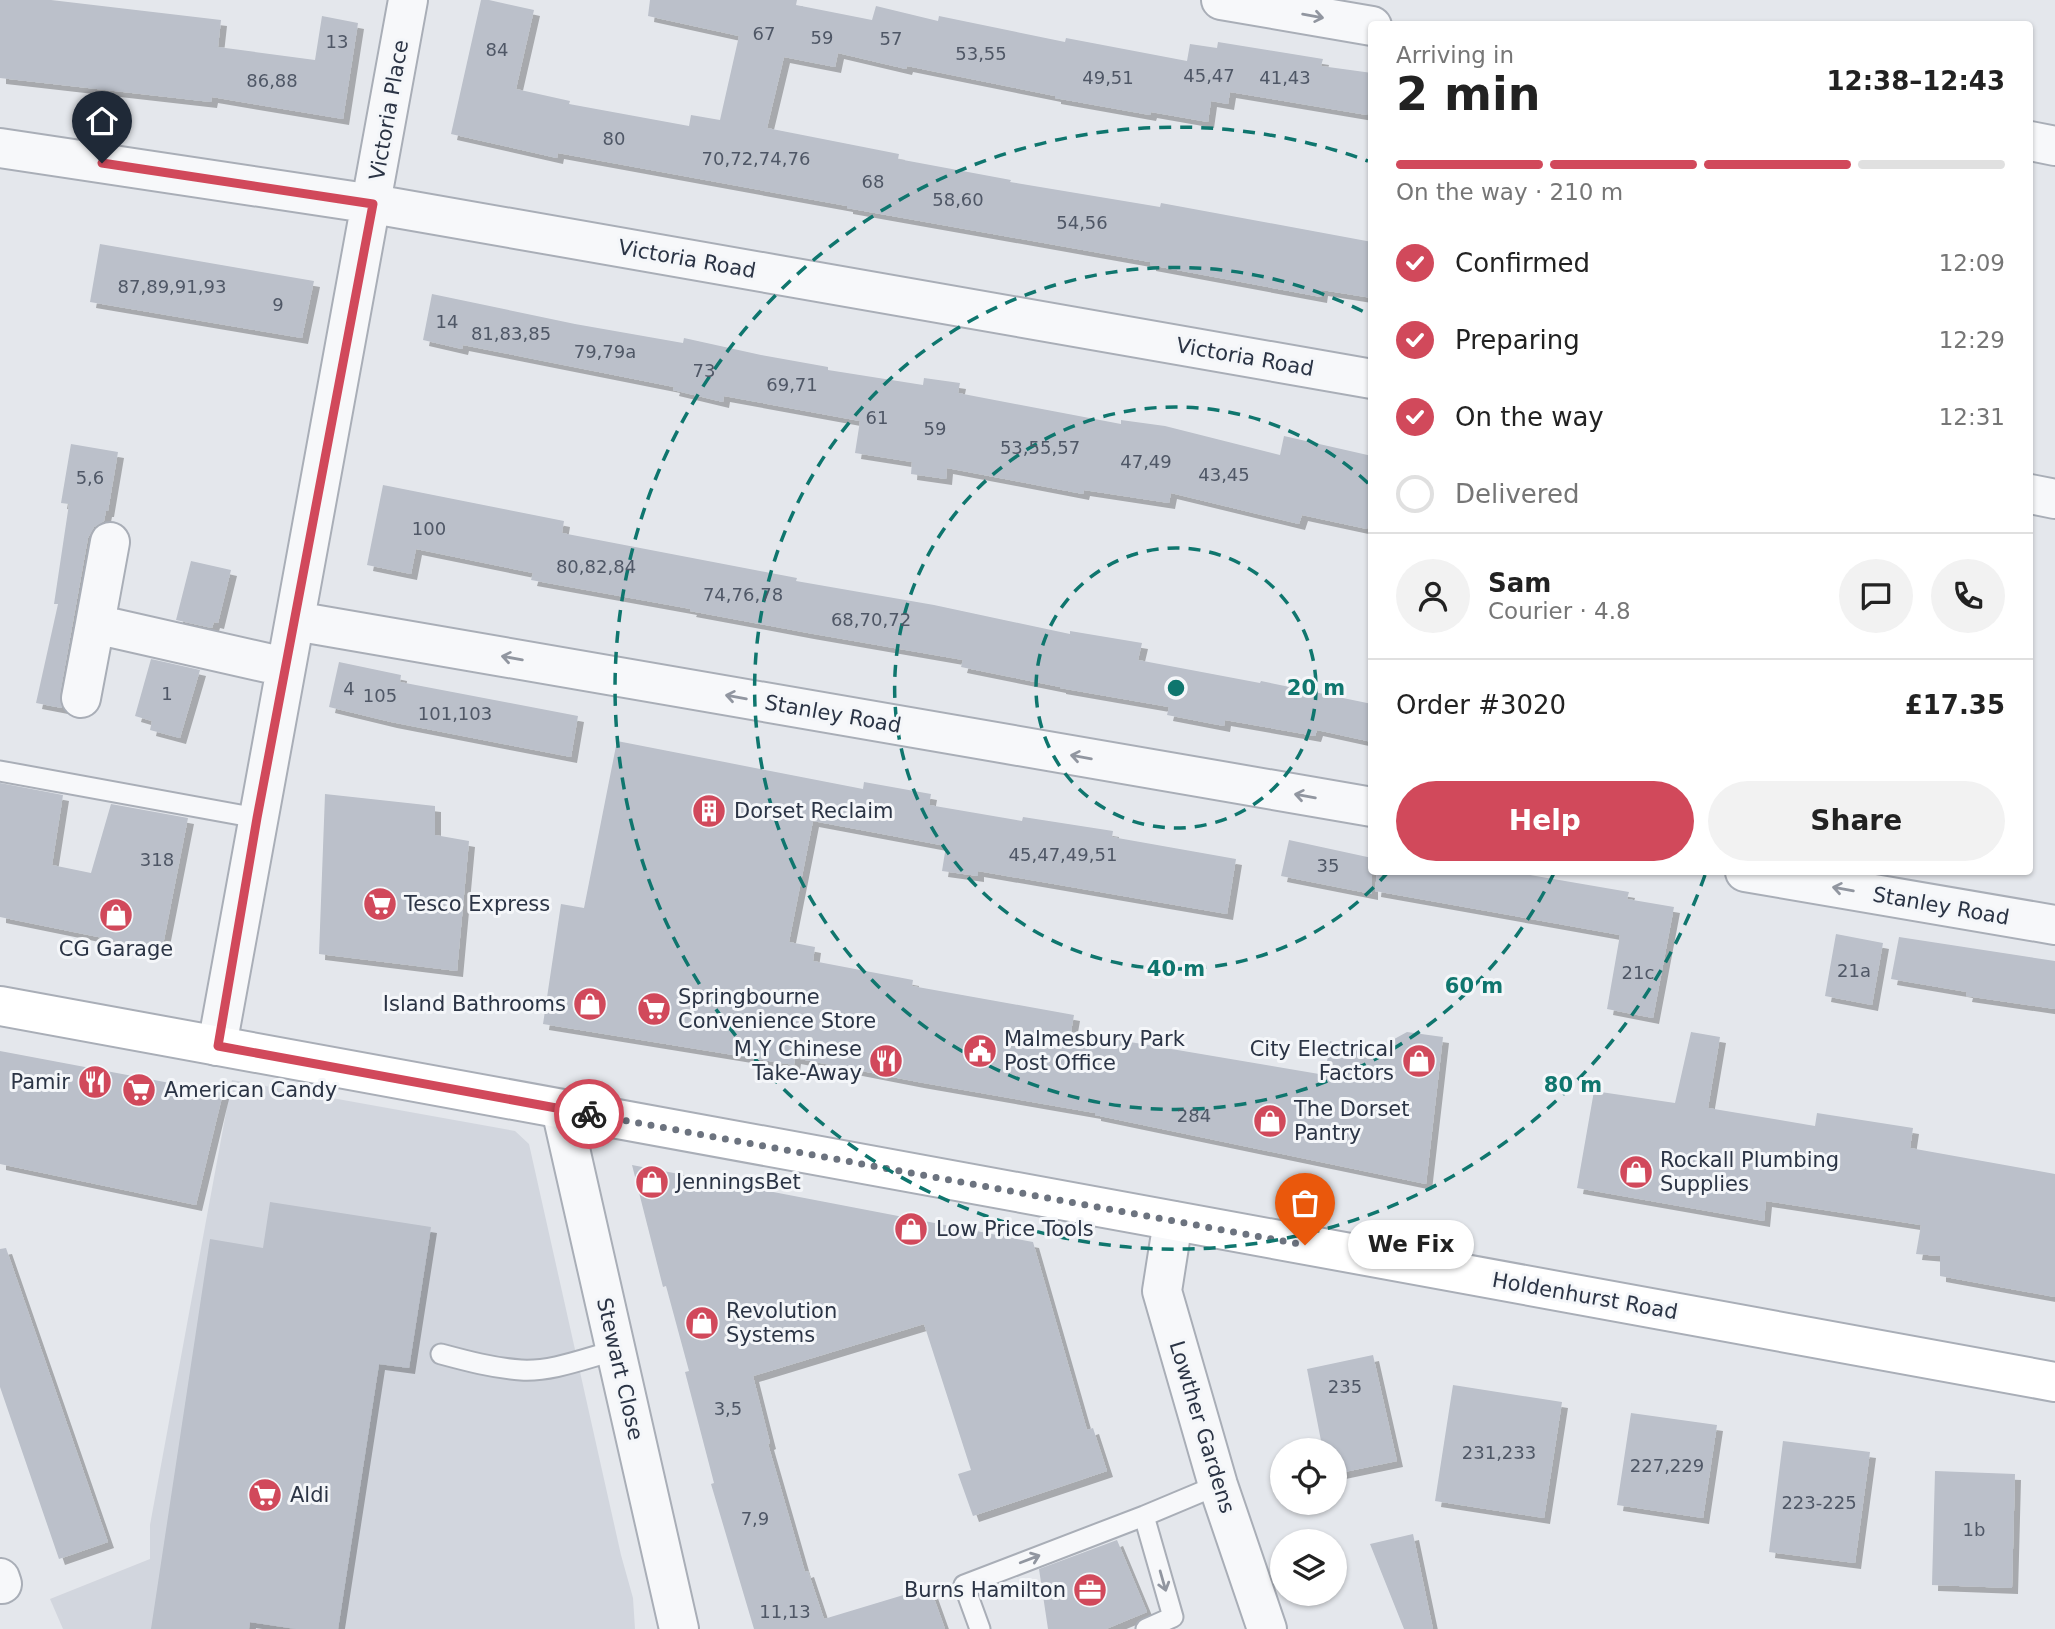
<!DOCTYPE html>
<meta charset="utf-8">
<style>
:root{--surface:#fff;--page:#f2f2f2;--text:#222;--muted:#767676;--line:#e0e0e0;--accent:#d1495b}
body{margin:0;font-family:"DejaVu Sans",sans-serif;background:var(--page);color:var(--text);height:100vh;display:flex;flex-direction:column;font-size:26px;white-space:nowrap}
*{box-sizing:border-box;margin:0}
p{font-size:23px;color:var(--muted)}
.icon{flex:none;width:38px;height:38px;fill:none;stroke:currentColor;stroke-width:2;stroke-linecap:round;stroke-linejoin:round}
.map{position:relative;flex:1;overflow:hidden}
.sheet{position:absolute;left:1368px;top:21px;width:665px;height:854px;display:flex;flex-direction:column;background:var(--surface);border-radius:7px;box-shadow:0 2px 5px #0004}
.sheet>*{flex:none}
.buttons{position:absolute;left:1270px;top:1438px;display:grid;gap:14px}
.buttons a{display:grid;place-items:center;width:77px;height:77px;border-radius:50%;background:var(--surface);box-shadow:0 2px 5px #0004;font-size:35px}
.pin{position:absolute;display:grid;place-items:center;width:60px;height:60px;color:#fff;margin:-72px -30px;border-radius:50% 50% 50% 0;rotate:-45deg;box-shadow:0 0 7px #0007}
.pin .icon{rotate:45deg}
.courier{position:absolute;display:grid;place-items:center;width:70px;height:70px;margin:-35px;border:5px solid #d1495b;border-radius:50%;background:#fff;color:#222;box-shadow:0 2px 9px #0007}
.bubble{position:absolute;height:49px;border-radius:24px;background:var(--surface);box-shadow:0 2px 5px #0004;font-size:23px;font-weight:600;line-height:49px;text-align:center}
.overview em{font-style:normal;font-weight:600}
.overview div{display:flex;flex-direction:column-reverse}
.overview{display:flex;align-items:center;justify-content:space-between;height:119px;padding:0 28px}
h1{font-size:46px;font-weight:600;line-height:52px}
.bar{display:grid;grid-template-columns:repeat(4,1fr);gap:10px 7px;align-content:center;height:84px;padding:0 28px}
.bar i{height:9px;border-radius:5px;background:var(--line)}
.bar .active{background:var(--accent)}
.bar p{grid-column:span 4}
.line{display:flex;align-items:center;gap:18px;padding:0 28px;border-top:2px solid var(--line)}
.line div{flex:1}
.round{display:grid;place-items:center;flex:none;width:74px;height:74px;border-radius:37px;background:var(--page)}
ol{padding:0 28px;list-style:none}
li{display:flex;align-items:center;gap:21px;height:77px}
li p{margin-inline-start:auto}
li .icon{padding:7px;border-radius:50%;background:var(--accent);color:#fff;stroke-width:4}
li:last-child{color:var(--muted)}
li i{width:38px;height:38px;border:4px solid var(--line);border-radius:50%}
.action{display:flex;gap:14px;margin-top:auto;padding:14px 28px}
.action a{flex:1;height:80px;border-radius:42px;background:var(--accent);color:#fff;font-size:28px;font-weight:600;line-height:80px;text-align:center}
.action a+a{background:var(--page);color:var(--text)}
.map>svg:first-child{display:block}
.built{fill:#d2d6de}
.building{fill:#bbc0ca;filter:url(#shadow)}
.lines{fill:none;stroke-linecap:round;stroke-linejoin:round}
.lane-casing{stroke:#a9aeb7;stroke-width:23}
.street-casing{stroke:#a9aeb7;stroke-width:42}
.secondary-casing{stroke:#a9aeb7;stroke-width:42}
.lane{stroke:#f7f8fa;stroke-width:19}
.street{stroke:#f7f8fa;stroke-width:38}
.secondary{stroke:#fff;stroke-width:38}
.oneway{stroke:#9196a0}
.done{stroke:#6c737f;stroke-width:7;stroke-dasharray:0 12.6}
.route{stroke:#d1495b;stroke-width:9}
.ring{fill:none;stroke:#0f766e;stroke-width:3.5;stroke-dasharray:12 9}
.labels{text-anchor:middle;dominant-baseline:central;stroke-width:6;stroke-linejoin:round;paint-order:stroke}
.number-label{font-size:18px;fill:#4f5766}
.street-label{font-size:21px;fill:#2b3445;stroke:#f4f6f9}
.poi-label{font-size:21px;fill:#2b3445;stroke:#f4f6f9;text-anchor:start}
.centre{fill:#0f766e;stroke:#f4f6f9;stroke-width:3.5}
.ring-label{font-size:21px;text-anchor:middle;font-weight:bold;fill:#0f766e;stroke:#f4f6f9;stroke-width:6;stroke-linejoin:round;paint-order:stroke}
</style>
<div class="map">
<svg width="2055" height="1629" viewBox="0 0 2055 1629">
<defs>
<filter id="shadow"><feDropShadow dx="6" dy="6" stdDeviation="0" flood-color="#0004"/></filter>
</defs>
<rect width="100%" height="100%" fill="#e4e7ec"/>
<path class="built" d="M232 1080 515 1131 529 1144 621 1555 633 1598 635 1629H63L50 1599 150 1559V1525Z"/>
<path class="building" d="M0 0H51L221 20 218 47 315 60 322 16 358 23 343 119 212 97 211 102 0 78Z
M481 0H489L534 10 516 89 570 101 569 104 689 126 691 115 720 120 739 36 648 16 650 0H797L796 5 872 20 876 6 938 21 939 16 1065 42 1066 38 1187 61 1190 44 1217 48 1218 42 1323 59 1321 66 1372 73 1367 115 1230 92 1228 104 1211 101 1208 122 1151 112 1150 115 1055 98V96L907 66 906 69 838 53 835 67 784 57 767 128 899 154 898 159 1011 180 1010 182 1160 207 1161 203 1372 242V298L1322 290 1321 297 1150 265V262L847 208V206L558 153 557 158 451 134Z
M100 244 314 281 302 338 90 302Z
M432 294 575 324 683 343 684 338 761 355 828 367V370L923 385 924 378 960 383 958 393 1121 424V420L1165 426 1280 455 1284 436 1372 456V503L1367 529 1302 515 1299 524 1171 493 1169 503 1084 490 1083 494 947 468 946 479 911 474 912 462 855 453 860 421 724 396 723 402 673 390 674 387 463 345 462 349 423 340Z
M71 444 118 452 108 511H106L104 521 94 527 88 538 60 694 62 708 36 703 58 604H54L69 504 61 503Z
M383 485 564 521 562 533 797 578 796 581 934 605 1070 634V631L1142 643 1138 660 1260 683 1261 681 1372 704V742L1317 730 1315 736 1225 720 1224 726 1167 715 1169 707 1060 688V687L961 667 963 660 808 633 690 611 691 609 531 580 533 573 416 549 411 574 367 565Z
M191 561 231 570 218 623 214 622 212 628 176 620Z
M151 659 200 670 180 738 150 730 152 721 135 716Z
M339 662 401 675 400 682 578 716 571 757 391 722 329 707Z
M617 741 863 789 864 782 931 794 929 805 1022 821 1023 817 1113 831 1112 837 1236 859 1227 914 978 871V876L942 871 946 846 813 821 789 942 815 947 813 961 913 980 912 986 1074 1015 1071 1032 1325 1075 1330 1041 1367 1054 1407 1032 1443 1037 1426 1184 1095 1115V1113L918 1082 795 1058 794 1065 543 1024 561 904 584 908Z
M0 783 63 795 52 865 91 873 111 804 188 818 162 950 0 917Z
M325 794 435 806V835L469 841 457 971 319 954Z
M1289 840 1372 858V894L1281 876Z
M1377 872H1513L1629 892 1627 899 1674 907 1653 1018 1607 1009 1620 935 1375 891Z
M1836 934 1883 943 1872 1005 1825 996Z
M1899 937 2055 961V1009L1966 996 1967 992 1891 979Z
M1691 1032 1720 1037 1708 1108 1815 1126 1817 1113 1913 1128 1910 1148 2055 1174V1297L1940 1276V1256L1916 1254 1921 1225 1766 1201 1764 1221 1577 1188 1594 1091 1675 1103Z
M0 1051 223 1093 196 1205 0 1164Z
M632 1165 1033 1242 1087 1430 1093 1428 1107 1471 973 1516 958 1474 971 1470 924 1324 753 1376 770 1443 768 1444 805 1572 808 1571 824 1619 930 1587 945 1629H754L711 1484 714 1483 685 1372 689 1371 666 1286 663 1287Z
M270 1202 431 1227 409 1368 379 1364 338 1629H296L250 1622 249 1629H151L210 1239 263 1248Z
M6 1248 108 1542 59 1559 0 1387V1249Z
M1373 1355 1397 1461 1335 1474V1451H1323L1307 1369Z
M1453 1385 1562 1402 1544 1518 1435 1501Z
M1631 1413 1717 1425 1703 1518 1617 1505Z
M1783 1441 1870 1452 1855 1563 1769 1552Z
M1935 1471 2015 1474 2012 1588 1932 1585Z
M1413 1534 1433 1629H1404L1370 1544Z
M1117 1540 1147 1612 1106 1629H1048L1039 1569Z"/>
<g class="lines">
<g class="lane-casing">
<path id="lane" d="M0 771 257 818
M441 1354C467 1361 493 1368 521 1370 552 1372 586 1358 617 1350
M1144 1516 1173 1617 1146 1629
M980 1629 964 1585 1144 1516 1218 1485"/>
</g>
<g class="street-casing">
<path id="street" d="M1221 0 1372 26
M2030 141 2055 146
M0 148 373 204 1372 379
M2030 494 2055 499
M295 621 1372 807
M95 624 110 542
M81 698 95 624 285 667
M1745 872 2055 925
M217 1046C278 697 347 349 408 0
M561 1109 679 1629
M1173 1221 1162 1291 1218 1485 1267 1629
M0 1578 2 1584"/>
</g>
<g class="secondary-casing">
<path id="secondary" d="M0 1006 2055 1382"/>
</g>
<use href="#lane" class="lane"/>
<use href="#street" class="street"/>
<use href="#secondary" class="secondary"/>
</g>
<defs><path id="oneway-shaft" d="M-6 0H5M1.5-3L5.5 0L1.5 3" fill="none" stroke-width="1.6" stroke-linecap="round" stroke-linejoin="round" transform="scale(1.75)"/></defs>
<g class="oneway">
<use href="#oneway-shaft" transform="translate(1313 16) rotate(10)"/>
<use href="#oneway-shaft" transform="translate(512 658) rotate(-170)"/>
<use href="#oneway-shaft" transform="translate(736 697) rotate(-170)"/>
<use href="#oneway-shaft" transform="translate(1081 757) rotate(-170)"/>
<use href="#oneway-shaft" transform="translate(1305 796) rotate(-170)"/>
<use href="#oneway-shaft" transform="translate(1843 889) rotate(-170)"/>
<use href="#oneway-shaft" transform="translate(1030 1559) rotate(-21)"/>
<use href="#oneway-shaft" transform="translate(1163 1581) rotate(74)"/>
</g>
<g class="lines">
<path class="done" d="M589 1114 1305 1245"/>
<path class="route" d="M102 163 373 204 257 818 218 1046 589 1114"/>
</g>
<g class="ring">
<circle cx="1176" cy="688" r="140"/>
<path d="M1388 872A281 281 0 1 1 1371 486"/>
<path d="M1554 873A421 421 0 1 1 1370 315"/>
<path d="M1705 875A561 561 0 1 1 1368 161"/>
</g>
<defs>
<g id="building-disc" transform="scale(1.75)"><circle r="9.5" fill="#d1495b" stroke="#f4f6f9"/><path d="M-4-6H4V6H1V3H-1V6H-4ZM-2.5-4.3h1.7v1.8h-1.7ZM.8-4.3h1.7v1.8H.8ZM-2.5-1h1.7V.8h-1.7ZM.8-1h1.7V.8H.8Z" fill="#fff"/></g>
<g id="supermarket-disc" transform="scale(1.75)"><circle r="9.5" fill="#d1495b" stroke="#f4f6f9"/><path d="M-6-5.5h2.5l.6 2H6L4.5 2H-2.5L-4.4-4H-6ZM-1.5 3.2a1.3 1.3 0 1 0 .1 0ZM3 3.2a1.3 1.3 0 1 0 .1 0Z" fill="#fff"/></g>
<g id="shop-disc" transform="scale(1.75)"><circle r="9.5" fill="#d1495b" stroke="#f4f6f9"/><path d="M-5-2.5h2.3a2.7 3.5 0 0 1 5.4 0H5L5.5 6h-11ZM-1.5-2.5h3a1.5 2.3 0 0 0-3 0Z" fill="#fff"/></g>
<g id="civic-disc" transform="scale(1.75)"><circle r="9.5" fill="#d1495b" stroke="#f4f6f9"/><path d="M-.6-6.5H3V-4.5H.6V-3L4-1V1h2V6H-6V1h2V-1L-.6-3ZM-1.2 2.5V6h2.4V2.5Z" fill="#fff"/></g>
<g id="restaurant-disc" transform="scale(1.75)"><circle r="9.5" fill="#d1495b" stroke="#f4f6f9"/><path d="M-5-6h1v4h1v-4h1v4h1v-4h1v5L-1.5 .5V6h-2V.5L-5-1ZM5-6V6H3V1.5H1.5Q1.5-4 5-6Z" fill="#fff"/></g>
<g id="office-disc" transform="scale(1.75)"><circle r="9.5" fill="#d1495b" stroke="#f4f6f9"/><path d="M-6-3h4V-5.5h4V-3h4V5H-6ZM-1-4.5V-3h2v-1.5ZM-6 0V1H6V0Z" fill="#fff"/></g>
</defs>
<g fill-rule="evenodd">
<use href="#building-disc" x="709" y="811"/>
<use href="#supermarket-disc" x="380" y="904"/>
<use href="#shop-disc" x="116" y="915"/>
<use href="#shop-disc" x="590" y="1004"/>
<use href="#supermarket-disc" x="654" y="1009"/>
<use href="#civic-disc" x="980" y="1051"/>
<use href="#restaurant-disc" x="886" y="1061"/>
<use href="#shop-disc" x="1419" y="1061"/>
<use href="#restaurant-disc" x="95" y="1082"/>
<use href="#supermarket-disc" x="139" y="1090"/>
<use href="#shop-disc" x="1270" y="1121"/>
<use href="#shop-disc" x="1636" y="1172"/>
<use href="#shop-disc" x="652" y="1182"/>
<use href="#shop-disc" x="911" y="1229"/>
<use href="#shop-disc" x="702" y="1323"/>
<use href="#supermarket-disc" x="265" y="1495"/>
<use href="#office-disc" x="1090" y="1590"/>
</g>
<g class="labels">
<g class="number-label">
<text x="764" y="33">67</text>
<text x="822" y="37">59</text>
<text x="891" y="38">57</text>
<text x="337" y="41">13</text>
<text x="497" y="49">84</text>
<text x="981" y="53">53,55</text>
<text x="1209" y="75">45,47</text>
<text x="1108" y="77">49,51</text>
<text x="1285" y="77">41,43</text>
<text x="272" y="80">86,88</text>
<text x="614" y="138">80</text>
<text x="756" y="158">70,72,74,76</text>
<text x="873" y="181">68</text>
<text x="958" y="199">58,60</text>
<text x="1082" y="222">54,56</text>
<text x="172" y="286">87,89,91,93</text>
<text x="278" y="304">9</text>
<text x="447" y="321">14</text>
<text x="511" y="333">81,83,85</text>
<text x="605" y="351">79,79a</text>
<text x="704" y="370">73</text>
<text x="792" y="384">69,71</text>
<text x="877" y="417">61</text>
<text x="935" y="428">59</text>
<text x="1040" y="447">53,55,57</text>
<text x="1146" y="461">47,49</text>
<text x="1224" y="474">43,45</text>
<text x="90" y="477">5,6</text>
<text x="429" y="528">100</text>
<text x="596" y="566">80,82,84</text>
<text x="743" y="594">74,76,78</text>
<text x="871" y="619">68,70,72</text>
<text x="349" y="688">4</text>
<text x="167" y="693">1</text>
<text x="380" y="695">105</text>
<text x="455" y="713">101,103</text>
<text x="1063" y="854">45,47,49,51</text>
<text x="157" y="859">318</text>
<text x="1328" y="865">35</text>
<text x="1854" y="970">21a</text>
<text x="1638" y="972">21c</text>
<text x="1194" y="1115">284</text>
<text x="1345" y="1386">235</text>
<text x="728" y="1408">3,5</text>
<text x="1499" y="1452">231,233</text>
<text x="1667" y="1465">227,229</text>
<text x="1819" y="1502">223-225</text>
<text x="755" y="1518">7,9</text>
<text x="1974" y="1529">1b</text>
<text x="785" y="1611">11,13</text>
</g>
<g class="street-label">
<text transform="translate(389 110) rotate(-80)">Victoria Place</text>
<text transform="translate(687 259) rotate(10)">Victoria Road</text>
<text transform="translate(1245 357) rotate(10)">Victoria Road</text>
<text transform="translate(833 714) rotate(10)">Stanley Road</text>
<text transform="translate(1941 906) rotate(10)">Stanley Road</text>
<text transform="translate(1585 1296) rotate(10)">Holdenhurst Road</text>
<text transform="translate(620 1369) rotate(77)">Stewart Close</text>
<text transform="translate(1202 1427) rotate(73)">Lowther Gardens</text>
</g>
<g class="poi-label">
<text x="734" y="811">Dorset Reclaim</text>
<text x="404" y="904">Tesco Express</text>
<text x="116" y="949" text-anchor="middle">CG Garage</text>
<text x="678" y="997">Springbourne<tspan x="678" dy="24">Convenience Store</tspan></text>
<text x="566" y="1004" text-anchor="end">Island Bathrooms</text>
<text x="1004" y="1039">Malmesbury Park<tspan x="1004" dy="24">Post Office</tspan></text>
<text x="862" y="1049" text-anchor="end">M.Y Chinese<tspan x="862" dy="24">Take-Away</tspan></text>
<text x="1394" y="1049" text-anchor="end">City Electrical<tspan x="1394" dy="24">Factors</tspan></text>
<text x="70" y="1082" text-anchor="end">Pamir</text>
<text x="164" y="1090">American Candy</text>
<text x="1294" y="1109">The Dorset<tspan x="1294" dy="24">Pantry</tspan></text>
<text x="1660" y="1160">Rockall Plumbing<tspan x="1660" dy="24">Supplies</tspan></text>
<text x="676" y="1182">JenningsBet</text>
<text x="936" y="1229">Low Price Tools</text>
<text x="726" y="1311">Revolution<tspan x="726" dy="24">Systems</tspan></text>
<text x="290" y="1495">Aldi</text>
<text x="1066" y="1590" text-anchor="end">Burns Hamilton</text>
</g>
</g>
<circle cx="1176" cy="688" r="10" class="centre"/>
<g class="ring-label">
<text x="1316" y="695">20 m</text>
<text x="1176" y="976">40 m</text>
<text x="1474" y="993">60 m</text>
<text x="1573" y="1092">80 m</text>
</g>
</svg>
<div class="buttons">
<a><svg class="icon" aria-label="locate" viewBox="0 0 24 24"><circle cx="12" cy="12" r="6"/><path d="M12 2v4M12 18v4M2 12h4M18 12h4"/></svg></a>
<a><svg class="icon" aria-label="layers" viewBox="0 0 24 24"><path d="M12 4l9 5-9 5-9-5zM3 14l9 5 9-5"/></svg></a>
</div>
<div class="pin" style="left:1305px;top:1245px;background:#ea580c"><svg class="icon" aria-label="bag" viewBox="0 0 24 24"><path d="M5 8h14l-1 12H6zM9 8a3 3 0 0 1 6 0"/></svg></div>
<div class="pin" style="left:102px;top:163px;background:#1f2937"><svg class="icon" aria-label="home" viewBox="0 0 24 24"><path d="M3 11l9-7 9 7M6 9v11h12V9"/></svg></div>
<div class="courier" style="left:589px;top:1114px"><svg class="icon" aria-label="bike" viewBox="0 0 24 24"><circle cx="6" cy="16" r="4"/><circle cx="18" cy="16" r="4"/><path d="M6 16l4-8h5l3 8M10 8l3 8H6M13 5h3"/></svg></div>
<div class="bubble" style="left:1348px;top:1220px;width:126px">We Fix</div>
<section class="sheet">
<div class="overview"><div><h1>2 min</h1><p>Arriving in</p></div><em>12:38–12:43</em></div>
<div class="bar"><i class="active"></i><i class="active"></i><i class="active"></i><i></i><p>On the way · 210 m</p></div>
<ol>
<li><svg class="icon" aria-label="check" viewBox="0 0 24 24"><path d="M5 12l5 5 9-10"/></svg>Confirmed<p>12:09</p></li>
<li><svg class="icon" aria-label="check" viewBox="0 0 24 24"><path d="M5 12l5 5 9-10"/></svg>Preparing<p>12:29</p></li>
<li><svg class="icon" aria-label="check" viewBox="0 0 24 24"><path d="M5 12l5 5 9-10"/></svg>On the way<p>12:31</p></li>
<li><i></i>Delivered</li>
</ol>
<div class="line" style="height:126px"><a class="round"><svg class="icon" aria-label="person" viewBox="0 0 24 24"><circle cx="12" cy="8" r="4"/><path d="M4 21q1-7 8-7t8 7"/></svg></a><div><b>Sam</b><p>Courier · 4.8</p></div><a class="round"><svg class="icon" aria-label="chat" viewBox="0 0 24 24"><path d="M4 5h16v11H9l-5 4z"/></svg></a><a class="round"><svg class="icon" aria-label="phone" viewBox="0 0 24 24"><path d="M5 4h4l2 5-3 2q2 4 5 5l2-3 5 2v4C11 20 4 13 5 4z"/></svg></a></div>
<div class="line" style="height:91px"><div>Order #3020</div><b>£17.35</b></div>
<div class="action"><a>Help</a><a>Share</a></div>
</section>
</div>
